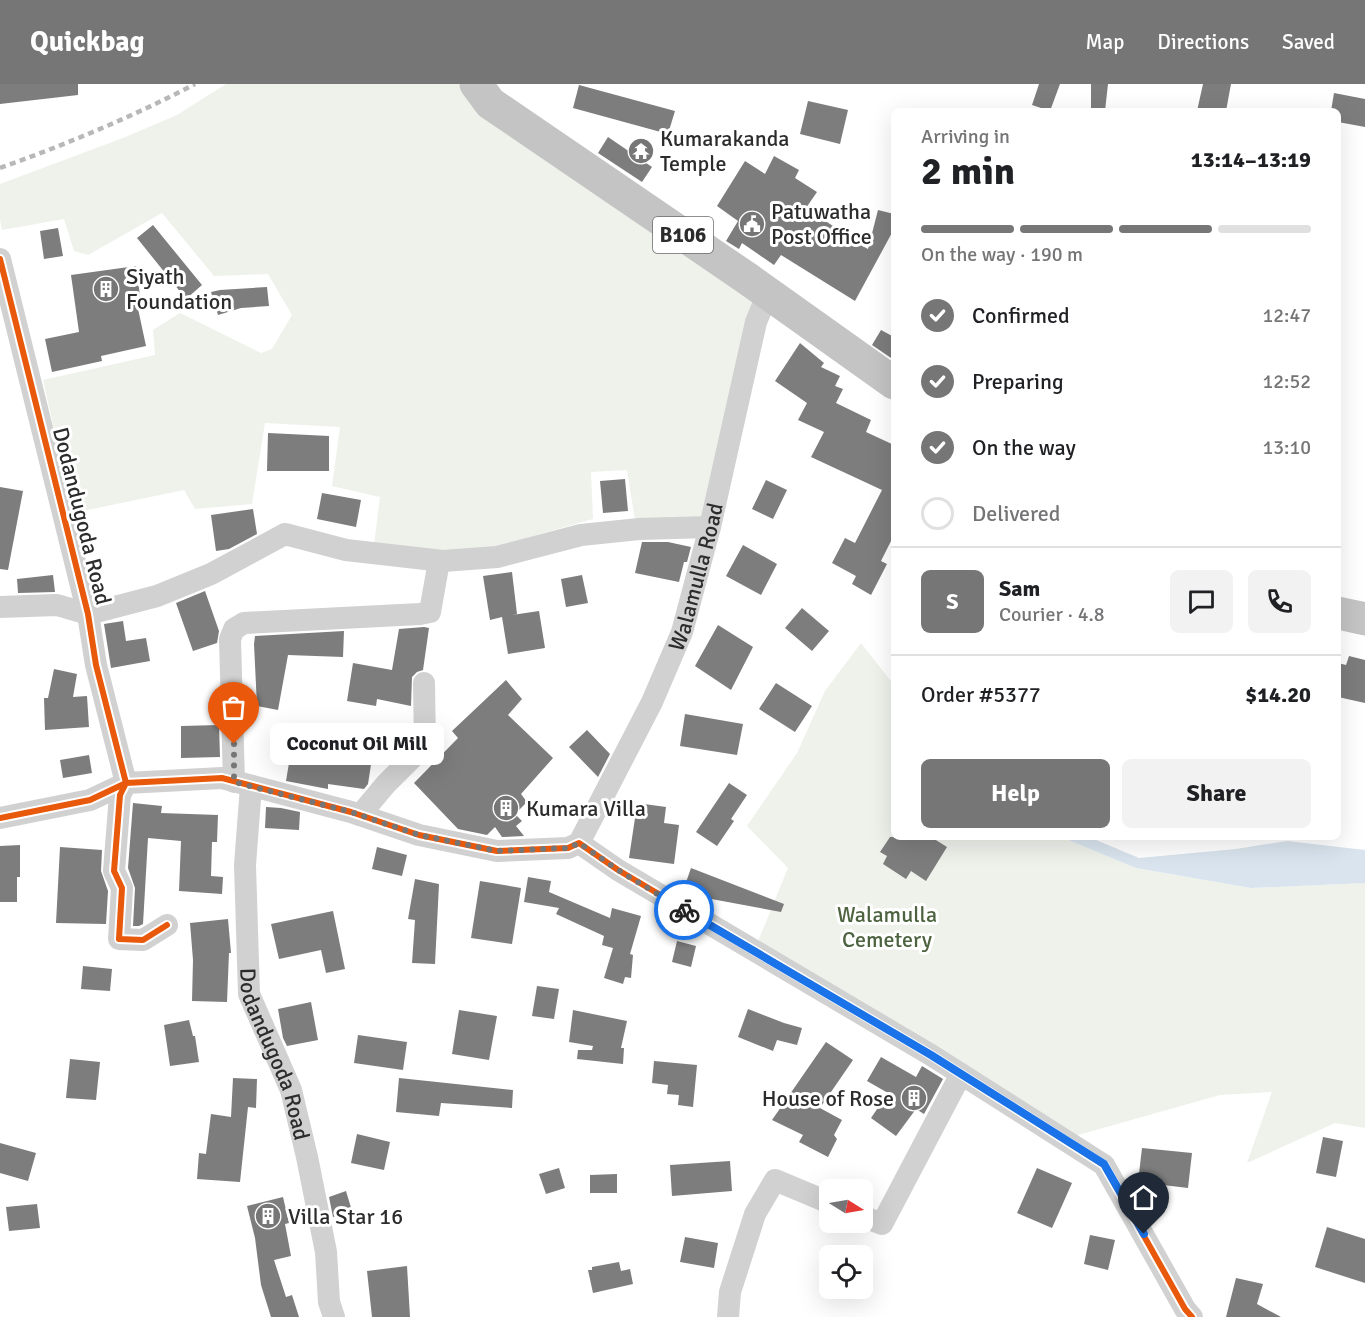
<!DOCTYPE html>
<meta charset="utf-8">
<style>
:root{--surface:#fff;--page:#f2f2f2;--text:#202124;--muted:#757577;--line:#e0e0e0;--accent:#767676}
body{margin:0;font-family:Signika,sans-serif;background:var(--page);color:var(--text);height:100vh;display:flex;flex-direction:column;font-size:22px;white-space:nowrap}
*{box-sizing:border-box;margin:0}
p{font-size:20px;color:var(--muted)}
.icon{flex:none;width:33px;height:33px;fill:none;stroke:currentColor;stroke-width:2;stroke-linecap:round;stroke-linejoin:round}
.map{position:relative;flex:1;overflow:hidden}
.sheet{position:absolute;left:891px;top:24px;width:450px;height:732px;display:flex;flex-direction:column;background:var(--surface);border-radius:9px;box-shadow:0 6px 24px #0002}
.sheet>*{flex:none}
.needle{width:39px;rotate:101deg}
.controls{position:absolute;left:819px;top:1095px;display:grid;gap:12px}
.controls a{display:grid;place-items:center;width:54px;height:54px;border-radius:9px;background:var(--surface);box-shadow:0 6px 24px #0002;font-size:30px}
.pin{position:absolute;display:grid;place-items:center;width:51px;height:51px;color:#fff;margin:-62px -26px;border-radius:50% 50% 50% 0;rotate:-45deg;box-shadow:0 0 6px #0007}
.pin .icon{rotate:45deg}
.courier{position:absolute;display:grid;place-items:center;width:60px;height:60px;margin:-30px;border:4px solid #1a73e8;border-radius:50%;background:#fff;color:#222;box-shadow:0 2px 8px #0007}
.bubble{position:absolute;height:42px;border-radius:9px;background:var(--surface);box-shadow:0 6px 24px #0002;font-size:20px;font-weight:800;line-height:42px;text-align:center}
.headline em{font-style:normal;font-weight:800}
.headline div{display:flex;flex-direction:column-reverse}
.headline{display:flex;align-items:center;justify-content:space-between;height:102px;padding:0 30px}
h1{font-size:39px;font-weight:800;line-height:45px}
.bar{display:grid;grid-template-columns:repeat(4,1fr);gap:9px 6px;align-content:center;height:72px;padding:0 30px}
.bar i{height:8px;border-radius:4px;background:var(--line)}
.bar .current{background:var(--accent)}
.bar p{grid-column:span 4}
.line{display:flex;align-items:center;gap:15px;padding:0 30px;border-top:2px solid var(--line)}
.line div{flex:1}
.round{display:grid;place-items:center;flex:none;width:63px;height:63px;border-radius:9px;background:var(--page)}
ol{padding:0 30px;list-style:none}
li{display:flex;align-items:center;gap:18px;height:66px}
li p{margin-inline-start:auto}
li .icon{padding:6px;border-radius:50%;background:var(--accent);color:#fff;stroke-width:4}
li:last-child{color:var(--muted)}
li i{width:33px;height:33px;border:3px solid var(--line);border-radius:50%}
.button{display:flex;gap:12px;margin-top:auto;padding:12px 30px}
.button a{flex:1;height:69px;border-radius:9px;background:var(--accent);color:#fff;font-size:24px;font-weight:800;line-height:69px;text-align:center}
.button a+a{background:var(--page);color:var(--text)}
header{display:flex;align-items:center;gap:36px;box-sizing:border-box;height:84px;padding:0 30px;background:var(--accent);color:#fff}
header strong{font-size:28px}
nav{display:flex;gap:33px;margin-inline-start:auto;font-size:21px}
.map>svg:first-child{display:block}
.green{fill:#eef2eb}
.water{fill:#d9e4ee}
.building{fill:#7d7d7d}
.lines{fill:none;stroke-linecap:round;stroke-linejoin:round}
.street{stroke:#d1d1d1;stroke-width:22}
.primary{stroke:#c4c4c4;stroke-width:33}
.rail{stroke:#b8b8b8;stroke-width:4.5;stroke-dasharray:6 4.5;stroke-linecap:butt}
.cycleway-casing{stroke:#fff;stroke-width:10}
.cycleway{stroke:#e8590c;stroke-width:6}
.done{stroke:#767676;stroke-width:6;stroke-dasharray:0 10.8}
.route{stroke:#1a73e8;stroke-width:8}
.labels{text-anchor:middle;dominant-baseline:central;stroke-width:6;stroke-linejoin:round;paint-order:stroke}
.shield{fill:#fff;stroke:#6b6b6b;stroke-width:1.5}
.shield-label{font-size:21px;font-weight:bold;fill:#2c2c2c}
.poi-label{font-size:22px;fill:#2c2c2c;stroke:#fff;text-anchor:start}
.street-label{font-size:22px;fill:#2c2c2c;stroke:#fff}
.park-label{font-size:22px;fill:#4d633f;stroke:#fff}
</style>
<header>
<strong>Quickbag</strong>
<nav><a>Map</a><a>Directions</a><a>Saved</a></nav>
</header>
<div class="map">
<svg width="1365" height="1233" viewBox="0 0 1365 1233">
<rect width="100%" height="100%" fill="#fff"/>
<path class="green" d="M226 0H459L490 38 756 220 707 433 635 436 627 386 591 388 593 435 498 462 438 469 374 461 380 413 332 402 340 343 265 339 252 420 195 425 184 406 73 429 43 296 155 271 153 246 180 229 261 269 272 265 292 231 268 190 214 192 162 129 88 171 74 167 64 135 2 146 0 136V100L123 54 177 31Z
M861 559 894 601V753H1061L1136 784 1251 804 1365 799V1044L1335 1039 1247 1079 1272 1008 1220 1011 1064 1055 754 867 788 784 747 742 797 669 825 607Z"/>
<path class="water" d="M1061 753H1089L1139 774 1236 765 1287 757 1365 766V799L1251 804 1136 784Z"/>
<path class="building" d="M0 0H78V11L0 20Z
M1039 0H1060L1050 27 1032 21Z
M1091 0H1108L1105 27H1091Z
M1203 0H1231L1226 27H1197Z
M579 1 675 27 668 50 573 24Z
M1334 9 1365 15V43L1338 38V27H1331Z
M808 17 848 26 840 60 800 50Z
M608 53 652 83 642 98 598 69Z
M774 72 799 86 795 94 817 108 806 124 833 142 831 145 868 165 878 126 894 130V145L855 217 781 171 774 181 742 159 739 165 726 157 738 137 717 122 745 77 765 90Z
M153 141 202 201 186 215 137 154Z
M58 144 63 172 44 175 40 147Z
M136 182 141 219 137 220 146 262 101 272 102 277 52 288 45 255 79 248 71 191Z
M267 203 269 222 241 224 218 231 211 208 220 206Z
M881 246 894 253V276L872 261Z
M800 259 824 279 821 283 840 292 835 302 843 305 836 319 871 336 866 348 894 361V451L881 477 887 480 871 511 852 500 856 492 832 479 845 454 855 459 882 406 811 373 824 348 798 336 807 319 775 297Z
M268 349 329 352V387H267Z
M625 395 628 427 603 429 600 397Z
M766 396 787 406 773 435 752 425Z
M0 403 23 407 8 486 0 485Z
M322 409 361 416 356 443 317 435Z
M253 425 257 450 229 465 216 467 211 431Z
M642 458H668L691 463 687 478H684L679 498 635 489Z
M743 461 777 480 761 511 726 492Z
M512 488 517 530 512 531 539 527 545 564 508 570 502 533 490 536 483 492Z
M53 491 55 508 18 509 17 495Z
M582 491 588 519 566 523 561 495Z
M205 507 219 547 217 559 193 567 176 519Z
M802 524 829 547 812 567 785 544Z
M123 537 126 557 146 554 150 577 111 584 104 540Z
M718 541 753 563 731 606 695 582Z
M424 543 429 544 423 586 417 588 412 593 411 622 377 615 376 622 347 617 353 579 392 586 399 545Z
M344 547 343 573 288 571 278 626 257 622 254 560 255 552Z
M1349 572 1365 576V619L1338 613V579L1346 581Z
M54 585 77 590 73 613 87 612 89 643 45 646 44 614H48Z
M506 596 522 615 508 631 553 674 521 710 527 718 515 730 522 737 516 742 524 752 502 753 495 743 487 751 458 745 414 699 458 654 452 647Z
M776 599 812 622 795 648 759 625Z
M685 630 743 640 737 671 680 662Z
M219 641 220 673 181 674V642Z
M587 646 610 670 598 693 569 663Z
M340 656 374 661 368 700 364 705 328 700V705L286 697 292 661 302 662V664L338 670Z
M89 671 92 689 63 694 60 676Z
M729 699 747 711 731 735 734 737 717 762 696 748Z
M133 719 162 722 161 729 218 731 217 758H212L211 792 223 793 222 810 179 807 181 757 148 754 143 840 139 842H133L135 804 128 784Z
M644 720 666 723 664 739 679 741 674 780 629 774 635 734 642 735Z
M266 723 281 724 300 728 299 746 265 744Z
M890 753H931L947 763 926 797 911 787 906 795 883 780 887 772 880 768Z
M20 761V793H17V818H0V762Z
M60 763 102 766 101 787 108 807 106 840 56 839Z
M377 763 407 771 402 792 372 785Z
M691 784 784 820 781 828 706 814 705 816 683 807Z
M528 793 551 797 549 808 610 834 612 824 641 832 630 870 633 871 631 894 625 893 623 900 604 894 613 864 602 861 604 852 556 830 559 824 524 818Z
M415 795 439 800 435 880 412 879 415 836 408 835Z
M480 797 521 804 512 860 471 854Z
M333 827 345 885 326 889 321 866 279 875 271 840Z
M228 835 231 869H229L227 918 192 917 193 876 190 839Z
M677 857 696 862 691 883 672 878Z
M83 882 112 885 110 907 81 905Z
M537 902 559 905 554 935 532 932Z
M311 918 318 956 287 962 283 954 278 925Z
M748 925 784 939 802 944 797 961 777 956 773 967 738 953Z
M459 926 497 932 489 976 452 970Z
M573 926 627 937 621 964H624L623 980 577 975 578 966H592L593 962 569 958Z
M189 936 193 952H195L199 978 170 982 164 941Z
M358 951 407 958 403 986 354 979Z
M826 958 853 976 820 1024 842 1036 834 1051 837 1055 828 1073 799 1058 803 1051 772 1036Z
M881 973 916 993 922 982 943 995 924 1030 916 1025 896 1052 871 1034 888 1009 867 997Z
M70 975 100 978 96 1016 66 1014Z
M654 977 697 981 693 1023 678 1021 679 1011 667 1010 668 1001 652 999Z
M233 994 257 995 256 1024 248 1023 240 1098 197 1095 199 1069 206 1070 211 1030 231 1033Z
M399 994 513 1006 512 1024 441 1019 439 1032 396 1028Z
M357 1050 390 1058 384 1086 351 1079Z
M1323 1053 1343 1057 1336 1093 1316 1089Z
M0 1059 36 1069 28 1097 0 1089Z
M1142 1064 1192 1069 1188 1104 1138 1098Z
M730 1077 732 1107 672 1112 670 1081Z
M559 1084 565 1104 546 1110 539 1090Z
M1037 1084 1072 1099 1052 1144 1017 1129Z
M617 1090V1109H590V1091Z
M346 1107 352 1127 333 1133 329 1113Z
M283 1113 289 1139 285 1140 291 1172 274 1176 286 1213 292 1211 299 1233H271L261 1201 255 1154 247 1122Z
M37 1120 40 1144 9 1147 6 1123Z
M1327 1143 1365 1155V1199L1315 1183Z
M1090 1151 1115 1156 1108 1186 1084 1180Z
M685 1153 718 1159 714 1184 680 1178Z
M619 1178 621 1187 630 1185 633 1200 593 1209 588 1186H592V1183Z
M407 1182 410 1233H372L367 1187Z
M1236 1194 1263 1200 1257 1220 1281 1233H1226Z"/>
<g class="lines">
<g class="street">
<path d="M0 175 88 530 96 581 126 699 120 711 114 787 122 804 119 855 143 856 167 841"/>
<path d="M0 523 57 521 88 530 157 512 211 490 285 450 346 466 443 477 497 473 581 451 639 445 710 443"/>
<path d="M234 698 230 555 234 545 244 539 420 530 430 528 439 477"/>
<path id="s1" d="M251 702 245 781 249 910 291 1006 307 1073 326 1168 329 1218 334 1233"/>
<path d="M360 731 386 700 425 661 424 599"/>
<path d="M0 734 90 716 126 699 222 694 351 728 419 751 497 767 568 764 579 759 618 786 931 971 1104 1081 1185 1225 1192 1233"/>
<path id="s2" d="M579 759 652 618 682 548 710 443 756 238 768 209"/>
<path d="M862 1132 882 1140 961 990"/>
<path d="M728 1233 730 1208 755 1130 775 1096 830 1119"/>
</g>
<path class="primary" d="M476 0 490 19 748 195 894 299
M1338 529 1365 535"/>
<path class="rail" d="M0 84C67 60 132 33 195 0"/>
<g class="cycleway-casing">
<path id="cycleway" d="M0 175 88 530 96 581 126 699 120 711 114 787 122 804 119 855 143 856 167 841
M0 734 90 716 126 699 222 694 351 728 419 751 497 767 568 764 579 759 618 786 931 971 1104 1081 1185 1225 1192 1233"/>
</g>
<use href="#cycleway" class="cycleway"/>
</g>
<g class="lines">
<path class="done" d="M234 660V698L351 728 419 751 497 767 568 764 579 759 618 786 684 826"/>
<path class="route" d="M684 826 931 971 1104 1080 1144 1150"/>
</g>
<defs>
<g id="temple-disc" transform="scale(1.35)"><circle r="9.5" fill="#767676" stroke="#fff"/><path d="M0-6L5-2H3V0L6.5 2.5H4V6H1.5V3h-3V6H-4V2.5H-6.5L-3 0V-2H-5Z" fill="#fff"/></g>
<g id="civic-disc" transform="scale(1.35)"><circle r="9.5" fill="#767676" stroke="#fff"/><path d="M-.6-6.5H3V-4.5H.6V-3L4-1V1h2V6H-6V1h2V-1L-.6-3ZM-1.2 2.5V6h2.4V2.5Z" fill="#fff"/></g>
<g id="building-disc" transform="scale(1.35)"><circle r="9.5" fill="#767676" stroke="#fff"/><path d="M-4-6H4V6H1V3H-1V6H-4ZM-2.5-4.3h1.7v1.8h-1.7ZM.8-4.3h1.7v1.8H.8ZM-2.5-1h1.7V.8h-1.7ZM.8-1h1.7V.8H.8Z" fill="#fff"/></g>
</defs>
<g fill-rule="evenodd">
<use href="#temple-disc" x="641" y="67"/>
<use href="#civic-disc" x="752" y="140"/>
<use href="#building-disc" x="106" y="205"/>
<use href="#building-disc" x="506" y="724"/>
<use href="#building-disc" x="914" y="1014"/>
<use href="#building-disc" x="268" y="1132"/>
</g>
<g class="labels">
<rect class="shield" x="653" y="133" width="60" height="36" rx="4.5"/>
<g class="shield-label">
<text x="683" y="151">B106</text>
</g>
<g class="poi-label">
<text x="660" y="54">Kumarakanda<tspan x="660" dy="25">Temple</tspan></text>
<text x="771" y="127">Patuwatha<tspan x="771" dy="25">Post Office</tspan></text>
<text x="126" y="192">Siyath<tspan x="126" dy="25">Foundation</tspan></text>
<text x="526" y="724">Kumara Villa</text>
<text x="894" y="1014" text-anchor="end">House of Rose</text>
<text x="288" y="1132">Villa Star 16</text>
</g>
<g class="street-label">
<text transform="translate(82 432) rotate(76)">Dodandugoda Road</text>
<text stroke="none"><textPath href="#s2" startOffset="292">Walamulla Road</textPath></text>
<text stroke="none"><textPath href="#s1" startOffset="273">Dodandugoda Road</textPath></text>
</g>
<g class="park-label">
<text x="887" y="830">Walamulla<tspan x="887" dy="25">Cemetery</tspan></text>
</g>
</g>
</svg>
<div class="controls">
<a><svg class="needle" viewBox="-14 -14 28 28"><path d="M0-13l5 13h-10z" fill="#e53935"/><path d="M0 13l5-13h-10z" fill="#757577"/></svg></a>
<a><svg class="icon" aria-label="locate" viewBox="0 0 24 24"><circle cx="12" cy="12" r="6"/><path d="M12 2v4M12 18v4M2 12h4M18 12h4"/></svg></a>
</div>
<div class="pin" style="left:234px;top:660px;background:#ea580c"><svg class="icon" aria-label="bag" viewBox="0 0 24 24"><path d="M5 8h14l-1 12H6zM9 8a3 3 0 0 1 6 0"/></svg></div>
<div class="pin" style="left:1144px;top:1150px;background:#1f2937"><svg class="icon" aria-label="home" viewBox="0 0 24 24"><path d="M3 11l9-7 9 7M6 9v11h12V9"/></svg></div>
<div class="courier" style="left:684px;top:826px"><svg class="icon" aria-label="bike" viewBox="0 0 24 24"><circle cx="6" cy="16" r="4"/><circle cx="18" cy="16" r="4"/><path d="M6 16l4-8h5l3 8M10 8l3 8H6M13 5h3"/></svg></div>
<div class="bubble" style="left:270px;top:639px;width:174px">Coconut Oil Mill</div>
<section class="sheet">
<div class="headline"><div><h1>2 min</h1><p>Arriving in</p></div><em>13:14–13:19</em></div>
<div class="bar"><i class="current"></i><i class="current"></i><i class="current"></i><i></i><p>On the way · 190 m</p></div>
<ol>
<li><svg class="icon" aria-label="check" viewBox="0 0 24 24"><path d="M5 12l5 5 9-10"/></svg>Confirmed<p>12:47</p></li>
<li><svg class="icon" aria-label="check" viewBox="0 0 24 24"><path d="M5 12l5 5 9-10"/></svg>Preparing<p>12:52</p></li>
<li><svg class="icon" aria-label="check" viewBox="0 0 24 24"><path d="M5 12l5 5 9-10"/></svg>On the way<p>13:10</p></li>
<li><i></i>Delivered</li>
</ol>
<div class="line" style="height:108px"><b class="round" style="background:var(--accent);color:#fff">S</b><div><b>Sam</b><p>Courier · 4.8</p></div><a class="round"><svg class="icon" aria-label="chat" viewBox="0 0 24 24"><path d="M4 5h16v11H9l-5 4z"/></svg></a><a class="round"><svg class="icon" aria-label="phone" viewBox="0 0 24 24"><path d="M5 4h4l2 5-3 2q2 4 5 5l2-3 5 2v4C11 20 4 13 5 4z"/></svg></a></div>
<div class="line" style="height:78px"><div>Order #5377</div><b>$14.20</b></div>
<div class="button"><a>Help</a><a>Share</a></div>
</section>
</div>
